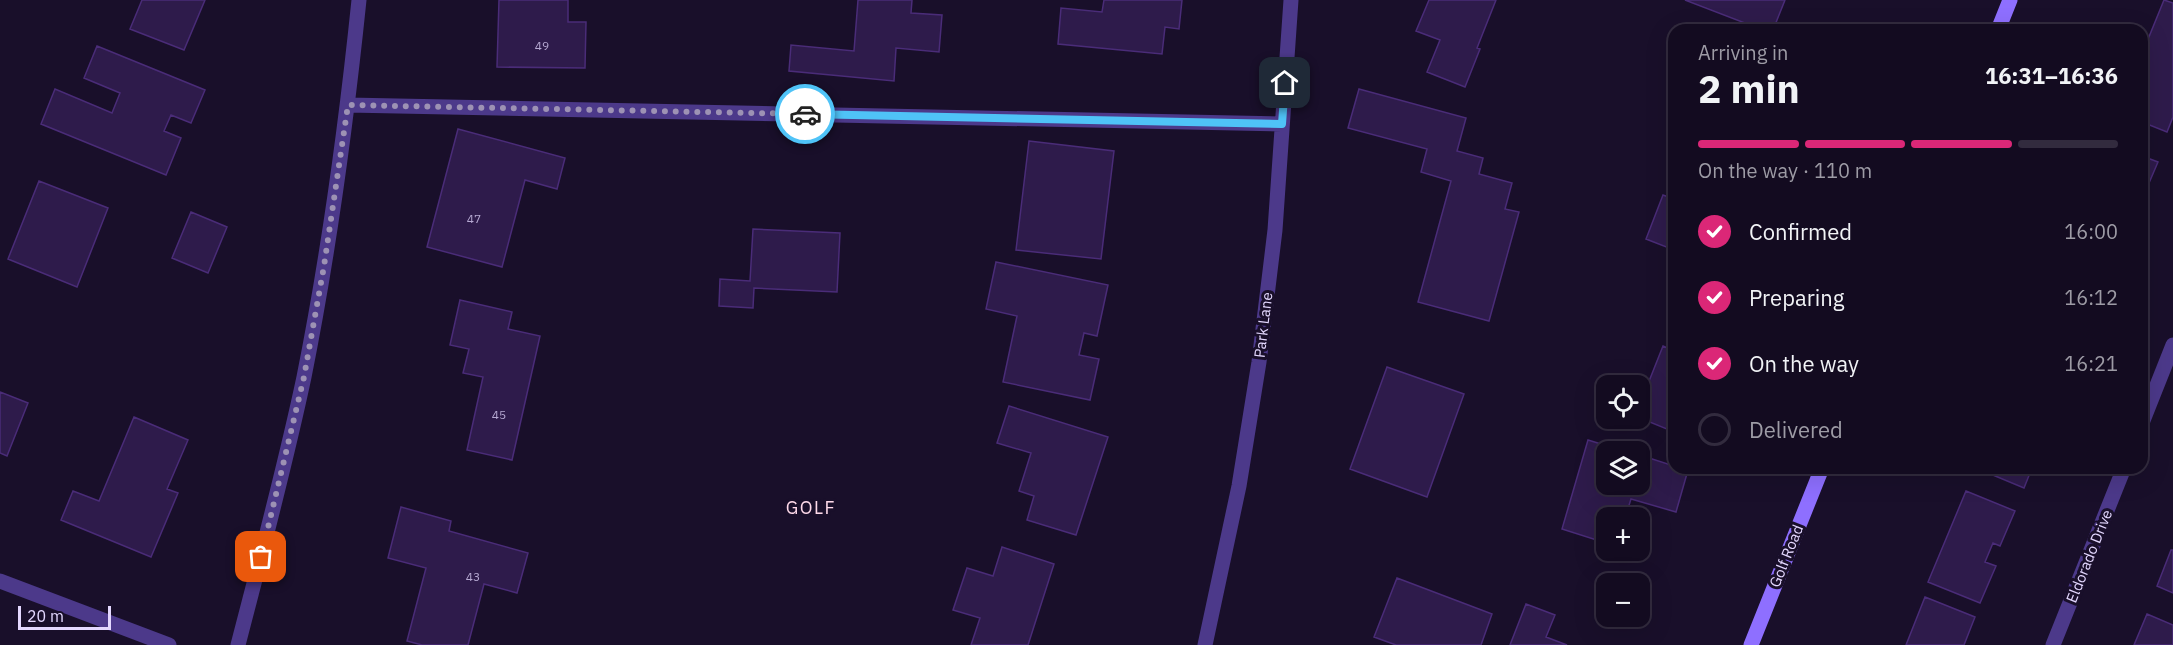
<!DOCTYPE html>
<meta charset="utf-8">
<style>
:root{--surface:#130b20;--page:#1c1429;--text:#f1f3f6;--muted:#9d9ba5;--line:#322b3e;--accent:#db2777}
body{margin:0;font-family:"IBM Plex Sans",sans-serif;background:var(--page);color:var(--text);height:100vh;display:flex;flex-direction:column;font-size:22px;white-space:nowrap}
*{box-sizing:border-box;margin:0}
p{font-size:20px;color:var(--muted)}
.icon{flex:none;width:33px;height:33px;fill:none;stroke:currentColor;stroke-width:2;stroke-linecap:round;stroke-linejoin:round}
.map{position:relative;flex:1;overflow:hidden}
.sheet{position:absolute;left:1668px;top:24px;width:480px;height:450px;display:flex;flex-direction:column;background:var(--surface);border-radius:18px;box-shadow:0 6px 24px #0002,0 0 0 2px var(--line)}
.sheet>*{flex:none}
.tools{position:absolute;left:1596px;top:375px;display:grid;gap:12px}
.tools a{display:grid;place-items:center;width:54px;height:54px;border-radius:12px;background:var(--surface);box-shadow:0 6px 24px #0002,0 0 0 2px var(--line);font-size:30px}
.scale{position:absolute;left:18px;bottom:15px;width:93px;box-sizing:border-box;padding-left:6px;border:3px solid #e4d8ff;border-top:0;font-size:16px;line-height:21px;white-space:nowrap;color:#e4d8ff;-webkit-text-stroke:4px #190f2a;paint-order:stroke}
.pin{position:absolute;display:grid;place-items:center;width:51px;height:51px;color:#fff;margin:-26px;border-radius:12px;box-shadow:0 3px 9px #0006}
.courier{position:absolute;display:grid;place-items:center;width:60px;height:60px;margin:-30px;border:4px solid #4fc3f7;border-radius:50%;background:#fff;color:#222;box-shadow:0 2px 8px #0007}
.head em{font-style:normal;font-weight:700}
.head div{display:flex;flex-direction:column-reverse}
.head{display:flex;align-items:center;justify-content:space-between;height:102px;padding:0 30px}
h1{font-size:39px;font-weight:700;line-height:45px}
.bar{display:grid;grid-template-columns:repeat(4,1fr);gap:9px 6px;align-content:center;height:72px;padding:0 30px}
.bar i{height:8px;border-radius:4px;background:var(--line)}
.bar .on{background:var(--accent)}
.bar p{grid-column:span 4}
ol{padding:0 30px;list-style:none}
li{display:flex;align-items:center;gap:18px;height:66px}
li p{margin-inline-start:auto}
li .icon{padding:6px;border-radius:50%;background:var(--accent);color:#fff;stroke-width:4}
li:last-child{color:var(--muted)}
li i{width:33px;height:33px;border:3px solid var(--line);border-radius:50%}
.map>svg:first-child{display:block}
.building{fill:#2e1b4b;stroke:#4a2c78;stroke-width:1.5}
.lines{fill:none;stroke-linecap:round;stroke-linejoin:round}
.street{stroke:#4c398a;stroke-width:15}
.secondary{stroke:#8e6fff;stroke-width:15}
.done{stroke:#9d92b4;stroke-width:6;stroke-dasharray:0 10.8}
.route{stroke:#4fc3f7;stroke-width:8}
.labels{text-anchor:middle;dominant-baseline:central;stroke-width:6;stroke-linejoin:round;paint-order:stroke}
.number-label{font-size:12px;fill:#b6a9d2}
.street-label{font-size:15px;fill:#e4d8ff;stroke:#190f2a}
.quarter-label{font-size:18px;letter-spacing:1.5px;fill:#ffdaea;stroke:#190f2a}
</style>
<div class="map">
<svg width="2173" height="645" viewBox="0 0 2173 645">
<rect width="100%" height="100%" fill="#190f2a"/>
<path class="building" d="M142 0H205L184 50 130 29Z
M499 0H568V22H586L585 68 497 67Z
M858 0H912L911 13 942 15 939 52 896 48 894 81 789 71 791 45 854 51Z
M1104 0H1182L1179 29 1165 27 1162 54 1058 44 1061 8 1102 12Z
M1429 0H1496L1477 48 1480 49 1465 87 1427 72 1440 40 1416 31Z
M1685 0H1785L1773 30H1763Z
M2164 0 2173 3V117L2167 132 2142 122V54Z
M97 46 205 90 191 123 171 115 164 131 181 138 166 175 41 124 55 89 112 113 120 93 84 78Z
M1359 89 1466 118 1457 151 1483 158 1479 174 1512 183 1505 209 1519 212 1489 321 1418 302 1451 181 1421 172 1427 149 1348 128Z
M458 129 565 158 557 189 525 180 502 267 427 247Z
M1029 141 1114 151 1101 259 1016 250Z
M2142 156 2158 162 2143 197H2142Z
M39 181 108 208 77 287 8 259Z
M1663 195 1674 199V250L1646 239Z
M191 212 227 227 208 273 172 258Z
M753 229 840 233 837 292 754 288 753 308 719 306 720 279 750 281Z
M996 262 1108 285 1097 336 1084 333 1079 355 1099 359 1090 400 1003 382 1017 316 986 309Z
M460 300 512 312 508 329 540 336 512 460 467 450 483 377 463 373 469 349 450 345Z
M1663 346 1674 351V432L1640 418V404Z
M1387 367 1464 394 1427 497 1350 469Z
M0 392 28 403 7 456 0 453Z
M1009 406 1108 437 1076 535 1027 520 1034 496 1019 491 1031 453 997 443Z
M134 417 188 440 167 489 178 493 151 557 61 520 73 491 99 501Z
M1588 440 1627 452H1606V484H1640V455L1674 466V468L1688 470 1676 512 1631 499 1625 518H1606V543L1562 529Z
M1976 468H2032L2024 488Z
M1966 491 2015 511 2000 546 1993 543 1985 562 1996 566 1980 603 1928 582Z
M401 507 451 521 449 531 528 553 517 593 484 584 468 645H422L407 641 426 568 388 558Z
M1002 547 1054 564 1028 645H971L980 618 953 610 967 568 993 576Z
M2171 550H2173V593L2157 586Z
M1397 578 1492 614 1481 645H1396L1374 637Z
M1925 597 1975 617 1964 645H1906Z
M1526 604 1555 615 1546 637 1567 645H1510Z
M2147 614 2173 625V645H2134Z"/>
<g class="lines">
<path class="street" d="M348 105 1282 124
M2142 423 2173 345
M0 581 169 645
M238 645C261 556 285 467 304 377 329 252 346 126 359 0
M1205 645 1239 486 1259 362 1275 230 1291 0
M2053 645 2124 468"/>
<path class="secondary" d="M1998 30 2010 0
M1751 645 1822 468"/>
</g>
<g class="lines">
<path class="done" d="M261 557 304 377 324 266 348 105 805 114"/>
<path class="route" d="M805 114 1282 124 1285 83"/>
</g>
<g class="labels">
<g class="number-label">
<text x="542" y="45">49</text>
<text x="474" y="218">47</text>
<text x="499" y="414">45</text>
<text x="473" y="576">43</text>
</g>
<g class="street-label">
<text transform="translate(1263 325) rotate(-83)">Park Lane</text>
<text transform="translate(1786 556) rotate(-68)">Golf Road</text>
<text transform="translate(2089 556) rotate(-68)">Eldorado Drive</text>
</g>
<g class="quarter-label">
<text x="811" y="507">GOLF</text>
</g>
</g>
</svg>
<div class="tools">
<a><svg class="icon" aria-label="locate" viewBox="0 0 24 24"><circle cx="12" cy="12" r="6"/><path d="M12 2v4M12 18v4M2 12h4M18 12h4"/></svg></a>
<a><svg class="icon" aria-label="layers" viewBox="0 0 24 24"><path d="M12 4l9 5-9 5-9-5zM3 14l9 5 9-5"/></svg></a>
<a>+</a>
<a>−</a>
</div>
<div class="scale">20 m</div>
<div class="pin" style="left:261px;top:557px;background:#ea580c"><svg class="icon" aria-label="bag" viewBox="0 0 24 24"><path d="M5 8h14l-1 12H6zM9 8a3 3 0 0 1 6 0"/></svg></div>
<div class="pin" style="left:1285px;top:83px;background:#1f2937"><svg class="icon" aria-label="home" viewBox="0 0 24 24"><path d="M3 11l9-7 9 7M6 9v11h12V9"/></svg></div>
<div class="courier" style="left:805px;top:114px"><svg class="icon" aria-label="car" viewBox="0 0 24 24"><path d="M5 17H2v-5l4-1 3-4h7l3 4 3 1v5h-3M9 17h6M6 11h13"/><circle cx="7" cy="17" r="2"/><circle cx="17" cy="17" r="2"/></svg></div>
<section class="sheet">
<div class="head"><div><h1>2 min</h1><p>Arriving in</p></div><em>16:31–16:36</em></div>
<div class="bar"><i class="on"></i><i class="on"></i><i class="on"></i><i></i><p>On the way · 110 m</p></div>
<ol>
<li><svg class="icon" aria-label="check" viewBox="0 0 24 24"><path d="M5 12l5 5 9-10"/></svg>Confirmed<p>16:00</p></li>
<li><svg class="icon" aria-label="check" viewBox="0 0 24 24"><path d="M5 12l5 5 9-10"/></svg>Preparing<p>16:12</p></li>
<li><svg class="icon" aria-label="check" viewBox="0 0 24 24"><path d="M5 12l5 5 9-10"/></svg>On the way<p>16:21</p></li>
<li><i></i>Delivered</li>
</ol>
</section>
</div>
